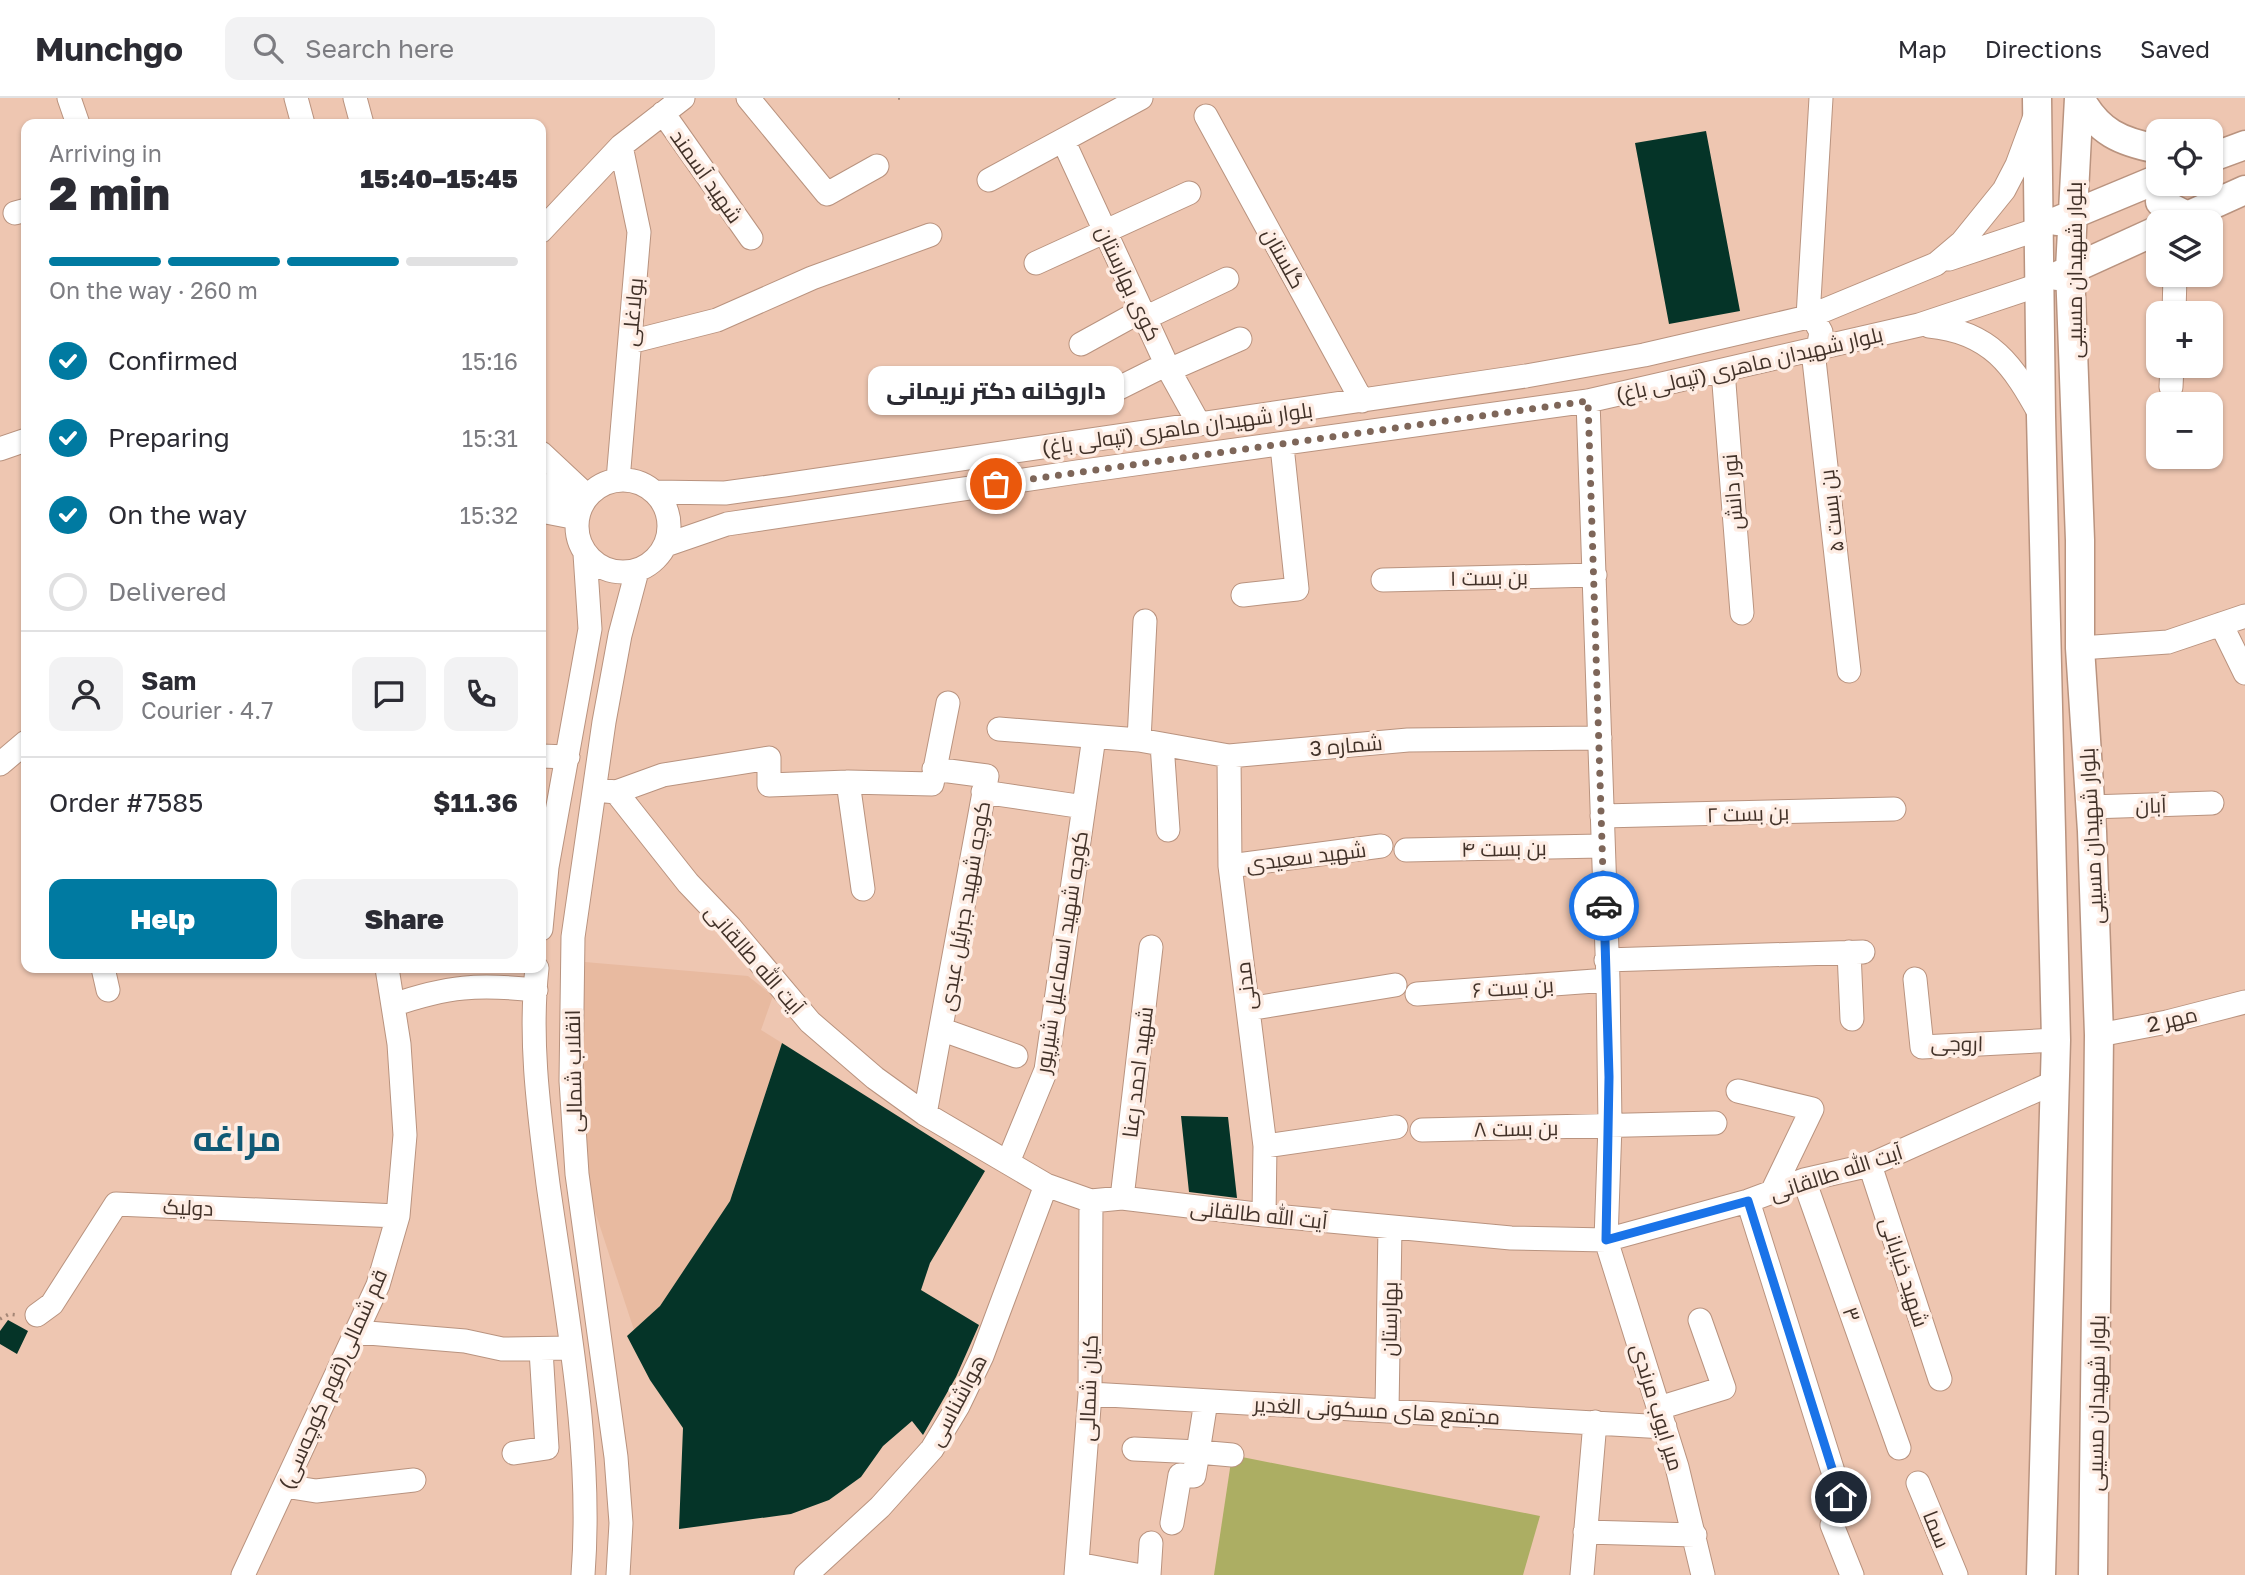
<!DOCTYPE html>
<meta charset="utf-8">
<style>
:root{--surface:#fff;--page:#f2f2f3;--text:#2b2b33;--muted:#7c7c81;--line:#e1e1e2;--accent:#007aa1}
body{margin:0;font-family:"Golos Text",Cairo,sans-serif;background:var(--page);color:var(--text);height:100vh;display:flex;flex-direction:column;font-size:26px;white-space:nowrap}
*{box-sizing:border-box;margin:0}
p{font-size:23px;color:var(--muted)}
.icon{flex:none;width:38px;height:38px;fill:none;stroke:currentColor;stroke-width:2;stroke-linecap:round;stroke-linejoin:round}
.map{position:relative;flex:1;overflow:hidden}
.drawer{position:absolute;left:21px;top:21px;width:525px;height:854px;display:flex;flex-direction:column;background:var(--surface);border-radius:14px;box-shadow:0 2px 5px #0004}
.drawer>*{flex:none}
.buttons{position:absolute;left:2146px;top:21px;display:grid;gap:14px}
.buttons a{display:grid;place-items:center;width:77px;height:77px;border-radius:14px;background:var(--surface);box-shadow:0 2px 5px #0004;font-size:35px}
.pin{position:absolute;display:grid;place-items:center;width:60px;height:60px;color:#fff;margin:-30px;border:4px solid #fff;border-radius:50%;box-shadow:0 2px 7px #0007}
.courier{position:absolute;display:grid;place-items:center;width:70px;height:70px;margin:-35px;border:5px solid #1a73e8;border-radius:50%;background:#fff;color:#222;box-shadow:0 2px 9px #0007}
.bubble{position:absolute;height:49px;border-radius:14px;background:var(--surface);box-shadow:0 2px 5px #0004;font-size:23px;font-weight:800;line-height:49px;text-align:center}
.head em{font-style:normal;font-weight:800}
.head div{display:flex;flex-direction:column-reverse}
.head{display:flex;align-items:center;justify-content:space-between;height:119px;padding:0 28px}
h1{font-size:46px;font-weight:800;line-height:52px}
.bar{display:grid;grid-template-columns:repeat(4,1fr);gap:10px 7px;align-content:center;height:84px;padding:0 28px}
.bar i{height:9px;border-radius:5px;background:var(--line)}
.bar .active{background:var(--accent)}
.bar p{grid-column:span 4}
.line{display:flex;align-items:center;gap:18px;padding:0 28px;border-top:2px solid var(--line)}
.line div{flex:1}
.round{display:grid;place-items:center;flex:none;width:74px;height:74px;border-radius:14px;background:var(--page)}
ol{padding:0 28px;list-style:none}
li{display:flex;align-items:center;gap:21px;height:77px}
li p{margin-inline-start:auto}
li .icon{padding:7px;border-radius:50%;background:var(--accent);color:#fff;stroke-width:4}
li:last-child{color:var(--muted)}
li i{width:38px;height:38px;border:4px solid var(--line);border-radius:50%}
.primary-button{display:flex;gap:14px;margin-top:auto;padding:14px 28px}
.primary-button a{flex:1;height:80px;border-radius:14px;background:var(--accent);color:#fff;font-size:28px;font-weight:800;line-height:80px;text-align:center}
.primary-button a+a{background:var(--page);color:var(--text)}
header{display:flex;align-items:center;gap:42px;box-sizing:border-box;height:98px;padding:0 35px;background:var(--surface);border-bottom:2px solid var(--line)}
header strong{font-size:33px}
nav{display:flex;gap:38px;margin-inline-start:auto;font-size:24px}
.search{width:490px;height:63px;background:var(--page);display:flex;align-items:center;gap:18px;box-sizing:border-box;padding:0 24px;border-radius:14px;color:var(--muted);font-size:26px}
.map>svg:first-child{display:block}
.built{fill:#e8baa0}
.green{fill:#acae63}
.building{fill:#053428}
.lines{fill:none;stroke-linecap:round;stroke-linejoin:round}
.minor-casing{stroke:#b9937f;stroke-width:25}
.major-casing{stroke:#b9937f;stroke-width:31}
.path{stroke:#a48676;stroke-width:3.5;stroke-dasharray:2 5;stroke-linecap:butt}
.minor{stroke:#fff;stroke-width:23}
.major{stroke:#fff;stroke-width:28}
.done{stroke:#7e6659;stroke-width:7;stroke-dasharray:0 12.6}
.route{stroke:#1a73e8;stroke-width:9}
.labels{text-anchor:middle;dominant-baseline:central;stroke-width:7;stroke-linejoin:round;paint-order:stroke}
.street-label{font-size:21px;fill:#423229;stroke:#feede4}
.town-label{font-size:35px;font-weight:bold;fill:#115975;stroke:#feede4}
</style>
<header>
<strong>Munchgo</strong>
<div class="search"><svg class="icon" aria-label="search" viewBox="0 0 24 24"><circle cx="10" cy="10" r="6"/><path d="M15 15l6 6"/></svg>Search here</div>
<nav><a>Map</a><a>Directions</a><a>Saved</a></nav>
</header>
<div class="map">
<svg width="2245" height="1477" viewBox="0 0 2245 1477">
<rect width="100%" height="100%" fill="#eec6b1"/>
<path class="built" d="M573 863 748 878 773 898 761 932 782 945 730 1103 660 1208 634 1232 584 1080Z"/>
<path class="green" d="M1232 1357 1540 1418 1523 1477H1214Z"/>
<path class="building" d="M1706 33 1740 213 1669 226 1635 45Z
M782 945 985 1073 930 1165 921 1192 979 1227 956 1279 923 1337 912 1323 883 1348 861 1379 829 1402 791 1416 679 1431 683 1330 650 1282 627 1238 660 1208 730 1103Z
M1181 1018 1228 1019 1237 1100 1189 1094Z
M8 1222 28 1233 17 1256 0 1246V1233Z"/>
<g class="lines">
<g class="minor-casing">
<path id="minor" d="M69 0 78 26
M296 0 303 26
M355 0 362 26
M748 0 827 96 877 68
M1821 0 1808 219 1815 223 1821 234 1819 246 1813 253 1849 573
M663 15 751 140
M1206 18 1362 303
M1063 42 1169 272 1199 326
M989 82 1141 0
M15 115 26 112
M541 133 621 48 683 0
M1949 161 2039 131
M1036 165 1189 95
M2174 215 2175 177
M1145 220 1227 181
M1929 228C1991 234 2013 267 2041 318
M630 244 717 222 812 180 930 137
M1081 246 1141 213
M1169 272 1240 241
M1723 273 1742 515
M2171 289 2172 268
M1113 293 1167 266
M1588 303 1608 882 1610 1027 1606 1142 1677 1369 1703 1477
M0 351 26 342
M541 355 587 398
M577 428a46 46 0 1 1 92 0a46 46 0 1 1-92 0Z
M618 382 639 134 621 48
M541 386 577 420
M654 394 725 395 784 387 1526 278 1644 257 1808 219 1936 166 1962 144 2004 92 2017 67 2034 21
M541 413 577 420
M666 447 727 426 1077 374 1588 303 1919 227 2039 187
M1383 482 1595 477
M1243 497 1297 491 1282 348
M2221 526 2245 575
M2080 550 2168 544 2245 518
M999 631 1139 642 1229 658 1408 642 1600 640
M1139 642 1145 523
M1162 646 1168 732
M541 658 568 659
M1229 658 1230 768 1265 1048 1264 1117
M0 666 26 644
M848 684 863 791
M596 692 616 694 688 785 730 829 810 924 875 980 925 1016 1046 1087 1091 1103 1122 1100 1264 1117 1511 1140 1606 1142 1748 1103 1804 1082 1870 1067 2055 984
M616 694 663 677 769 660V687L848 684 932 686 948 605
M983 694 1084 709
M2090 709 2212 705
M1602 718 1894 711
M1406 752 1601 748
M1230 768 1381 748
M541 831 547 769 590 531 585 456
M1849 854 1852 921
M1606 862 1863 854
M103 870 108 892
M537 870C529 943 539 1014 548 1086 566 1215 593 1347 583 1477
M1915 881 1922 949 2056 942
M1417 896 1608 882
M393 907C448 888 478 886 536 892
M1248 911 1395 887
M943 932 1016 958
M2099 937 2167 924 2245 904
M1738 993 1812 1011 1772 1094
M925 1016 987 678 934 671
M1422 1032 1715 1025
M1265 1048 1396 1029
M1008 1064 1046 972 1094 639
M1870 1067 1940 1281
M1804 1082 1899 1350
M1122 1100 1151 849
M1748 1103 1841 1399
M37 1217 52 1206 116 1106 398 1118
M356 1234 465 1243 502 1251 571 1250
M1090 1296 1665 1329
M1206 1303 1198 1354 1232 1357
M1659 1310 1724 1290 1700 1222
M1387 1312 1390 1129
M1134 1351 1198 1354 1194 1378 1180 1377 1172 1425
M514 1355 547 1350 541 1252
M1918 1385 1956 1477
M285 1388 316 1393 414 1382
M1832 1427 1852 1477
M1585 1434 1695 1437
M1077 1466 1136 1477
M243 1477 378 1187 398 1118 405 1037 399 946 387 870
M618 1477 621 1425 616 1359 577 1076 571 983 573 839 604 624 620 537 637 473
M806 1477 880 1409 932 1351 958 1308 982 1258 1046 1087
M1076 1477 1090 1296 1091 1103
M1149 1477 1151 1445
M1582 1477 1595 1324"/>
</g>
<g class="major-casing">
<path id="major" d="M2037 0 2041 318 2056 942 2041 1477
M2079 0 2070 171 2080 442V550L2092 733 2099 937 2093 1477
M2080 0C2098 34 2121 44 2158 51
M2210 60 2245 47
M2162 86 2160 104 2187 118
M2057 123 2158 81
M2174 124 2245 92
M2057 178 2158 132"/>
</g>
<path class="path" d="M898 0H902
M0 1221 9 1216 17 1217"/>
<use href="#minor" class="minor"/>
<use href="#major" class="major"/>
</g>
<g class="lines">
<path class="done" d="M996 386 1588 303 1604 808"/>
<path class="route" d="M1604 808 1609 979 1606 1142 1748 1103 1841 1399"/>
</g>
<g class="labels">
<g class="street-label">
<text transform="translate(707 78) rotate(55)">شهید آسمند</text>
<text transform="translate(1284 160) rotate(61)">گلستان</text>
<text transform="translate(2074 172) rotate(-90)">بلوار شهیدان مسیبی</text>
<text transform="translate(1129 185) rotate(65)">کوی بهارستان</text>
<text transform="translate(632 214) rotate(-85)">بولاغلی</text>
<text transform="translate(1749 266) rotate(-13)">بلوار شهیدان ماهری (تپه‌لی باغ)</text>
<text transform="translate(1177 330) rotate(-8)">بلوار شهیدان ماهری (تپه‌لی باغ)</text>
<text transform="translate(1732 394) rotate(-95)">نور دانش</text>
<text transform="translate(1831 413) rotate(-97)">بن بست ۵</text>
<text transform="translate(1489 479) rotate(-1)">بن بست ۱</text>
<text transform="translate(1346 647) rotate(-5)">شماره 3</text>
<text transform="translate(2151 707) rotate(-2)">آبان</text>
<text transform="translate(1748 715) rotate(-2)">بن بست ۲</text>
<text transform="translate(2091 738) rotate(-93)">بلوار شهیدان مسیبی</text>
<text transform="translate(1504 750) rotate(-1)">بن بست ۴</text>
<text transform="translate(1306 758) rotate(-7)">شهید سعیدی</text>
<text transform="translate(964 808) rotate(-80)">کوچه شهید جبرئیل عبدی</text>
<text transform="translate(1061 854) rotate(-81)">کوچه شهید اسماعیل شیرپور</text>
<text transform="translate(755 861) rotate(49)">آیت الله طالقانی</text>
<text transform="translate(1245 888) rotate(-97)">مدنی</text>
<text transform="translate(1513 889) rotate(-4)">بن بست ۶</text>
<text transform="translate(2172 921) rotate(-13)">مهر 2</text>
<text transform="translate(1957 945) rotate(1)">اروجی</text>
<text transform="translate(573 973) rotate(-91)">انقلاب شمالی</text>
<text transform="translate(1137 974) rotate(-83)">شهید احمد رعنا</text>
<text transform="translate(1516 1030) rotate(-1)">بن بست ۸</text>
<text transform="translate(1836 1074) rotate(-18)">آیت الله طالقانی</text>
<text transform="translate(188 1109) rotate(2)">دولیک</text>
<text transform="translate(1259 1116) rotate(6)">آیت الله طالقانی</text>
<text transform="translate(1905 1174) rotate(72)">شهید خیابانی</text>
<text transform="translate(1852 1216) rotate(71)">۳</text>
<text transform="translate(1389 1221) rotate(-89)">بهارستان</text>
<text transform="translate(332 1281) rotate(-66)">قم شمالی(قوم کوچه‌سی)</text>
<text transform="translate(1088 1290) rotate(-88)">کیان شمالی</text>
<text transform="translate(957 1302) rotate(-62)">هواشناسی</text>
<text transform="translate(2096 1305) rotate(-89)">بلوار شهیدان مسیبی</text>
<text transform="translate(1658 1309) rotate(73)">میر ایوب مرندی</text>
<text transform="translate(1377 1312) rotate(3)">مجتمع های مسکونی الغدیر</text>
<text transform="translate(1937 1431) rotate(68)">سما</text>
</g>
<g class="town-label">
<text x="237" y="1040">مراغه</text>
</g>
</g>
</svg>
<div class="buttons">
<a><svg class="icon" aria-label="locate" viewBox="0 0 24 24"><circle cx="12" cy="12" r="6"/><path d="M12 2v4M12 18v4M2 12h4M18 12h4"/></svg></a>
<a><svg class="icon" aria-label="layers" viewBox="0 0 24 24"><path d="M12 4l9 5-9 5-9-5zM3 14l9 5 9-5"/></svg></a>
<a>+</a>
<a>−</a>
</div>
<div class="pin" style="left:996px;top:386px;background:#ea580c"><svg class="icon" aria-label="bag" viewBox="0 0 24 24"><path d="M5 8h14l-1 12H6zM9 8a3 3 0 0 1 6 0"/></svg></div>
<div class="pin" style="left:1841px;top:1399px;background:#1f2937"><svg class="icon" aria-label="home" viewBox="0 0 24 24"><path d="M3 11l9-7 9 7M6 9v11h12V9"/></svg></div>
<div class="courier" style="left:1604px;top:808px"><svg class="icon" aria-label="car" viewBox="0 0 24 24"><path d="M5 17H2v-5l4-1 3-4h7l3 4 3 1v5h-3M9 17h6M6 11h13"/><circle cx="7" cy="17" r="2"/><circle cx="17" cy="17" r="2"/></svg></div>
<div class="bubble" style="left:868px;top:268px;width:256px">داروخانه دكتر نریمانی</div>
<section class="drawer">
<div class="head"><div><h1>2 min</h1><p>Arriving in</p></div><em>15:40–15:45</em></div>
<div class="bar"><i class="active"></i><i class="active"></i><i class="active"></i><i></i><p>On the way · 260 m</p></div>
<ol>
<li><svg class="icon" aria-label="check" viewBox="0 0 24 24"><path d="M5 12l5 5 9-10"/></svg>Confirmed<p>15:16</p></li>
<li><svg class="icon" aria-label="check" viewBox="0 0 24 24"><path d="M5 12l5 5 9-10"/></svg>Preparing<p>15:31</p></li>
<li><svg class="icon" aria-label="check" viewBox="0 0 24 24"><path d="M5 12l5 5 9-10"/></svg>On the way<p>15:32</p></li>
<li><i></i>Delivered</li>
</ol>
<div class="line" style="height:126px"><a class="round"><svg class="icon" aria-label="person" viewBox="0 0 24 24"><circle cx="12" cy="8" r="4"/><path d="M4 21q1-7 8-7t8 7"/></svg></a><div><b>Sam</b><p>Courier · 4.7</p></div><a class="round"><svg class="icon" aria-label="chat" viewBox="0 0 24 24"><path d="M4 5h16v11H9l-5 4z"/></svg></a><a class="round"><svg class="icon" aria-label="phone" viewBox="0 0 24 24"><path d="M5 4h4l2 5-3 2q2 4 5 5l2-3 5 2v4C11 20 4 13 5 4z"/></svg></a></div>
<div class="line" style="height:91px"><div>Order #7585</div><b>$11.36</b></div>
<div class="primary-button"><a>Help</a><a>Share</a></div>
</section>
</div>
